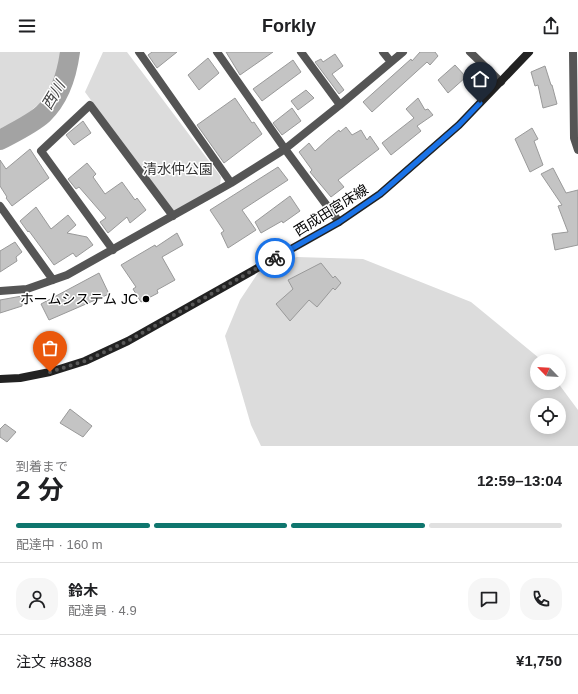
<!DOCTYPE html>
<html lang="ja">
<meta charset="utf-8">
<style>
:root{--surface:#fff;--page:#f6f6f6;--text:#202124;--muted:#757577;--line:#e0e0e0;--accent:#0f766e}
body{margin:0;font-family:Helvetica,"Noto Sans JP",sans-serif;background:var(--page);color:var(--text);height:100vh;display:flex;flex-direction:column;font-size:15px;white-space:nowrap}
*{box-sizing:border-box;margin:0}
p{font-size:13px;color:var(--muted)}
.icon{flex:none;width:22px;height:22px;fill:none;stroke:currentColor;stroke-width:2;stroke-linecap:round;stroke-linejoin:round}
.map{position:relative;height:394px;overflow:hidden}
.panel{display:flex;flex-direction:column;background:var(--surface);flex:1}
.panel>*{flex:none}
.needle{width:26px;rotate:295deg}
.tools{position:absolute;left:530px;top:302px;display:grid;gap:8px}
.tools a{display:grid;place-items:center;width:36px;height:36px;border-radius:50%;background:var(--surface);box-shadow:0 2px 10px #0003;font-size:20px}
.pin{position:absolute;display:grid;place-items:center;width:34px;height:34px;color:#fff;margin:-41px -17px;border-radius:50% 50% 50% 0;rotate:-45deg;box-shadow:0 0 4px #0007}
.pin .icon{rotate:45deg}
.courier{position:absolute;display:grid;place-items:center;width:40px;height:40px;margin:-20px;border:3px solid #1a73e8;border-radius:50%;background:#fff;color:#222;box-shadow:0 1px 5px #0007}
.summary em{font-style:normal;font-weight:700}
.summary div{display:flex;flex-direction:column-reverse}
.summary{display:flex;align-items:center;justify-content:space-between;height:68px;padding:0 16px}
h1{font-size:26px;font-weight:700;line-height:30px}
.bar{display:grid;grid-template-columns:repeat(4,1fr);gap:6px 4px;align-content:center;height:48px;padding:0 16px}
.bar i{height:5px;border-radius:3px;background:var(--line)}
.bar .active{background:var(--accent)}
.bar p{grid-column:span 4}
.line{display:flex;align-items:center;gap:10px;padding:0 16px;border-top:1px solid var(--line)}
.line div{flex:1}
.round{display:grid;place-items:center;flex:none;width:42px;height:42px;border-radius:16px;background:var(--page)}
header{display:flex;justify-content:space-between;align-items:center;height:52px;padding:0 16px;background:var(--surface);font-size:18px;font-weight:700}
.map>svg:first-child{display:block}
.green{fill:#dcdcdc;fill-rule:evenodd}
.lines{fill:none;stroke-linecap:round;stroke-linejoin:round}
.river{stroke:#a3a3a3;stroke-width:20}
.building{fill:#c4c4c4;stroke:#999}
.minor{stroke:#555;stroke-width:8}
.secondary{stroke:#222;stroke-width:8}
.done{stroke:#595959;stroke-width:4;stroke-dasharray:0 7.2}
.route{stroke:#1a73e8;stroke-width:5}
.poi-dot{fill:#000;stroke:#fff;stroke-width:1.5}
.labels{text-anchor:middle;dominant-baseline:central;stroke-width:3;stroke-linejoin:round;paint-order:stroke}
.park-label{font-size:14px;fill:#333;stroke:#fff}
.street-label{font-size:14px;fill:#000;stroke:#fff}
.poi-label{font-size:14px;fill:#000;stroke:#fff;text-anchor:end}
.water-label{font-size:15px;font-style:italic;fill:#444;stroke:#fff}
</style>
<header><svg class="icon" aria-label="menu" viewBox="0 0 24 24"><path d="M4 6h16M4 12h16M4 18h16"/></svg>Forkly<svg class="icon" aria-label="share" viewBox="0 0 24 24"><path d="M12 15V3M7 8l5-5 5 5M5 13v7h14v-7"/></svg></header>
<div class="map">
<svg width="578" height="394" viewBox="0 0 578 394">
<rect width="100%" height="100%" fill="#fff"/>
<path class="green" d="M0 0H64L49 43 19 69 0 77Z
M103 0H127L221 125 220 133 172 160 85 40Z
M297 205 363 207 471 250 539 306 541 309H537V331H558L578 358V394H261L251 373 225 284 240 248 262 215ZM537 353H559V375H537Z"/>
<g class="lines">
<path class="river" d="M0 88C13 81 32 72 43 62 60 46 67 22 70 0"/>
</g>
<path class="building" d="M152 0H177L157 16 148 3Z
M226 0H273L240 23Z
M420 0H435L438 4 430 13 427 10 372 60 363 50 411 7 412 9Z
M335 2 343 14 332 22 344 38 339 42 315 10 321 7 323 10Z
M208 6 219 21 199 38 188 23Z
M293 8 301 20 262 49 253 37Z
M455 13 466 25 448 41 438 28Z
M545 14 551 33H552L557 52 543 56 538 33 535 34 531 20Z
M306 38 314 46 298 58 291 49Z
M235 46 252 71 254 70 262 82 224 111 197 73Z
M418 46 425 58 428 57 433 63 417 74 421 79 391 103 382 91 414 66 406 57Z
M292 56 301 69 282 83 273 71Z
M83 69 91 81 74 93 66 83Z
M346 75 352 83 361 78 367 88 370 84 379 97 338 128 344 135 331 145 310 120 312 118 299 100 309 91 315 99 327 88 339 78 340 80Z
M532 76 538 87 534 89 543 113 530 120 515 87Z
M30 97 49 126 12 154 6 146 7 145 0 134V108L6 117Z
M87 111 96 122 93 125 105 142 122 130 135 148 137 146 146 158 130 171 127 165 108 181 100 170 106 166 79 135 76 137 68 127Z
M278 115 288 128 242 158 256 178 228 196 221 181 224 179 210 158Z
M553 116 566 141 578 138V193L555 198 552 182 568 180 558 154 562 153 541 122Z
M290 144 300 159 283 171 282 169 261 181 255 170Z
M36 155 51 177 68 163 76 173 67 181 87 185 93 193 76 205 73 201 54 213 29 179 28 180 20 169Z
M177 181 183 193 162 205 175 228 157 238 158 241 141 250 133 237 136 235 121 213 155 193 156 195Z
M15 190 22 200 16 205 17 209 0 220V199Z
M321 211 333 226 335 224 341 231 335 238 333 236 317 255 309 248 290 269 276 252 293 237 288 228Z
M99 221 109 242 49 268 41 252Z
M22 244V254L0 261V248Z
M70 357 92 374 83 385 60 371Z
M5 372 16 380 7 390 0 385V377Z"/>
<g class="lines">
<path class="minor" d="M139 0 231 131
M217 0 285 97 339 170
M301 0 340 53
M383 0 391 10
M470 0 501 30
M573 0 574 86 578 98
M0 154 53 228
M113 198 41 99 90 53 173 164
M0 239 27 237 67 223 231 131 285 97 340 53 403 0"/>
<path class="secondary" d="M0 327 20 326 50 320 85 309 128 289 339 170 380 142 459 73 529 0"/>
</g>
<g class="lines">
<path class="done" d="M50 320 85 309 128 289 275 206"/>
<path class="route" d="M275 206 339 170 380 142 459 73 480 51"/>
</g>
<circle class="poi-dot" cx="146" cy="247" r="4"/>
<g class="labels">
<g class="park-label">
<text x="178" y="117">清水仲公園</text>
</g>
<g class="street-label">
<text transform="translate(331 158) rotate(-32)">西成田宮床線</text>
</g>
<g class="poi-label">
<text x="138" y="247">ホームシステム JC</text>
</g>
<g class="water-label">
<text transform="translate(53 43) rotate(-59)">西川</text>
</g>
</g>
</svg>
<div class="tools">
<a><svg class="needle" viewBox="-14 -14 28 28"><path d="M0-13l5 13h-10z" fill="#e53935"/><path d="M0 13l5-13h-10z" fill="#757577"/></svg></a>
<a><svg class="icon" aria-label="locate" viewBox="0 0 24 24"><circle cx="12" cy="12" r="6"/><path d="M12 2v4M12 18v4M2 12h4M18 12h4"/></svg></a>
</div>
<div class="pin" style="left:50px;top:320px;background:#ea580c"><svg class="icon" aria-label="bag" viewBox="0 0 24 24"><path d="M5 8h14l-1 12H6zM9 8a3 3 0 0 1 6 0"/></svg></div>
<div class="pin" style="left:480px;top:51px;background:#1f2937"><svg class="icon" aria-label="home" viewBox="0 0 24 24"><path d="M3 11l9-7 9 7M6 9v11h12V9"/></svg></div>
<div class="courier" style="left:275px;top:206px"><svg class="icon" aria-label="bike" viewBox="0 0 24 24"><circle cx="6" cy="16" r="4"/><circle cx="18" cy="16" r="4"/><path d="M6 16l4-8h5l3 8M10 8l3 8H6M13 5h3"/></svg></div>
</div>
<section class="panel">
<div class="summary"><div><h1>2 分</h1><p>到着まで</p></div><em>12:59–13:04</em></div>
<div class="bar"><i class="active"></i><i class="active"></i><i class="active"></i><i></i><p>配達中 · 160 m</p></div>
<div class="line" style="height:72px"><a class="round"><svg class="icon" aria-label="person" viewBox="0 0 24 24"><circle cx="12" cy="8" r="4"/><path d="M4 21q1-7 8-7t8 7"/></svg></a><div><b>鈴木</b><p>配達員 · 4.9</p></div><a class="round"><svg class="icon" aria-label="chat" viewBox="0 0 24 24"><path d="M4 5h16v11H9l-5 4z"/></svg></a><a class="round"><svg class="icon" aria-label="phone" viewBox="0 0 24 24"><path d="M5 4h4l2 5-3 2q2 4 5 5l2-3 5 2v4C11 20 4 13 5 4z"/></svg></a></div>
<div class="line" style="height:52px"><div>注文 #8388</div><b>¥1,750</b></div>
</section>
